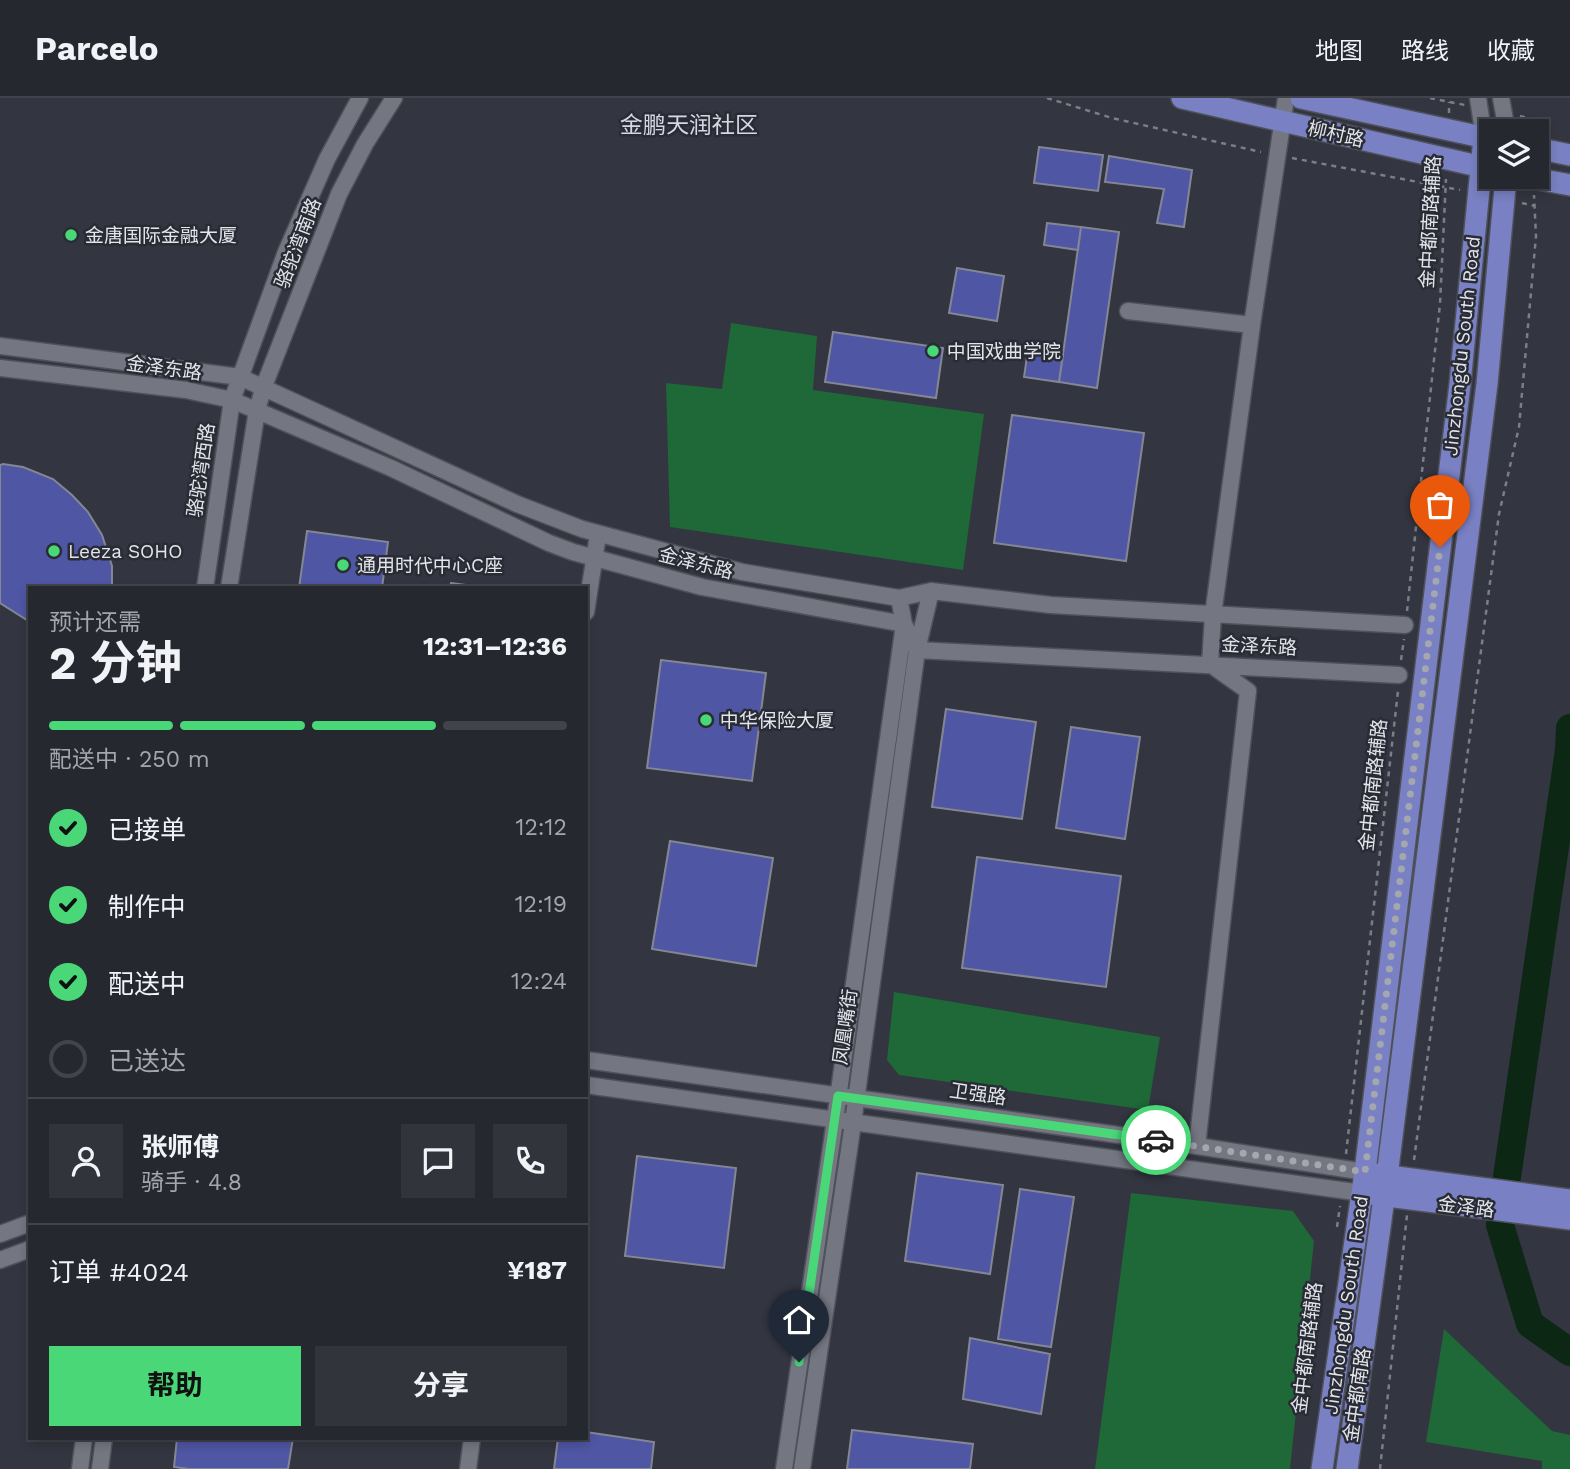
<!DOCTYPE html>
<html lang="zh">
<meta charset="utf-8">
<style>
:root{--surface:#262830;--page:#32343c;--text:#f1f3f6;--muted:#a4a6ab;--line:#42444c;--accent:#49d778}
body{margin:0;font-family:"Work Sans","Noto Sans SC",sans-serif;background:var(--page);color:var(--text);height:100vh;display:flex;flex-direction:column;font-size:26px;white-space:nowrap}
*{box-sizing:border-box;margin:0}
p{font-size:23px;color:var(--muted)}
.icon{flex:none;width:38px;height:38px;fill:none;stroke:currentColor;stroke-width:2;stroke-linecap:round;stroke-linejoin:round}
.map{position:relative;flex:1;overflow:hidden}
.details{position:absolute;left:28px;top:488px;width:560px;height:854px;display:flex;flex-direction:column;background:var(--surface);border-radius:0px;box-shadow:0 4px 10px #0003,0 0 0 2px var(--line)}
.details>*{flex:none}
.controls{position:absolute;left:1479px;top:21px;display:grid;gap:14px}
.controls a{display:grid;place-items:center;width:70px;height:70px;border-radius:0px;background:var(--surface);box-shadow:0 4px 10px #0003,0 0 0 2px var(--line);font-size:35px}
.pin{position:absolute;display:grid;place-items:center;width:60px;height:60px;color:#fff;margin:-72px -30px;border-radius:50% 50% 50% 0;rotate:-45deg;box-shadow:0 0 7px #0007}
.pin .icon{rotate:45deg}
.courier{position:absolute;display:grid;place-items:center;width:70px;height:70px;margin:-35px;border:5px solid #49d778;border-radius:50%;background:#fff;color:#222;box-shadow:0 2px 9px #0007}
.overview em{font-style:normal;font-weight:700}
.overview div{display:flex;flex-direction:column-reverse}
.overview{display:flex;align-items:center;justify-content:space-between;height:119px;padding:0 21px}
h1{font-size:46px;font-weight:700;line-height:52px}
.bar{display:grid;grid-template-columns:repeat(4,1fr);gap:10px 7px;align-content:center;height:84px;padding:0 21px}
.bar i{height:9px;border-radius:5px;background:var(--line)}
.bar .selected{background:var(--accent)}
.bar p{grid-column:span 4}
.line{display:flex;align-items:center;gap:18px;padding:0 21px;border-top:2px solid var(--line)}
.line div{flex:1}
.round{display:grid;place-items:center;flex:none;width:74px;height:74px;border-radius:0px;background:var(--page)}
ol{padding:0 21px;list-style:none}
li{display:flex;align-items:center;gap:21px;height:77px}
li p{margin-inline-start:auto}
li .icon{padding:7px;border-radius:50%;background:var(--accent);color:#111;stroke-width:4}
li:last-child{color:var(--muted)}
li i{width:38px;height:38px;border:4px solid var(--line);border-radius:50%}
.action{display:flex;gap:14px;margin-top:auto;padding:14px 21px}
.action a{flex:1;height:80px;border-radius:0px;background:var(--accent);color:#111;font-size:28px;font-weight:700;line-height:80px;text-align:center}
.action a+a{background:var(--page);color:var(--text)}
header{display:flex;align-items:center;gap:42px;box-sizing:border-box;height:98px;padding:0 35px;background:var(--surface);border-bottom:2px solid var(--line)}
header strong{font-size:33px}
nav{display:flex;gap:38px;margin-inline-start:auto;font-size:24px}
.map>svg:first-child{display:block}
.green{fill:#1f6837}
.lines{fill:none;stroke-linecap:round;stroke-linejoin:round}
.river{stroke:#0c2714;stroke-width:28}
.building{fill:#4f56a3;stroke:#848793;stroke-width:2}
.minor-casing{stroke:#4f5159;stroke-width:19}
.major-casing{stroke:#4f5159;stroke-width:24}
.path{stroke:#7c7e87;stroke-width:2.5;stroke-dasharray:5 5;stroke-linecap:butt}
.minor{stroke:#747682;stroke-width:16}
.major{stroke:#7980c3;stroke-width:21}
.done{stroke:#a5a7af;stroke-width:7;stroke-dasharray:0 12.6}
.route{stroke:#49d778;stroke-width:9}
.poi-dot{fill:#49d778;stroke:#292b35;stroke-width:2.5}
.labels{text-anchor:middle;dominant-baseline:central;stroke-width:5;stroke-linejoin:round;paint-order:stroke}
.street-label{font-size:19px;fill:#e3e5eb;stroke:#292b35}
.poi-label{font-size:19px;fill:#e3e5eb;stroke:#292b35;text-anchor:start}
.quarter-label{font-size:23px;fill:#d5d7e4;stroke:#292b35}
</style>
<header>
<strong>Parcelo</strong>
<nav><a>地图</a><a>路线</a><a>收藏</a></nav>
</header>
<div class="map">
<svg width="1570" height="1371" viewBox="0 0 1570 1371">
<rect width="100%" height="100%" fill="#333540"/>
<path class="green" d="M731 225 817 238 813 292 984 316 963 472 670 429 666 285 722 291Z
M894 894 1160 939 1148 1012 899 977 887 962Z
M1131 1095 1293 1113 1314 1143 1290 1371H1095Z
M1444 1231 1552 1333 1570 1337V1371H1542V1363L1426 1344Z"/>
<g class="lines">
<path class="river" d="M1570 630 1569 652 1500 1127 1530 1226 1570 1254"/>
</g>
<path class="building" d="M1039 49 1103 57 1098 93 1034 85Z
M1109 58 1192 72 1184 129 1157 125 1164 91 1105 84Z
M1047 125 1081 129 1078 152 1044 147Z
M1081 129 1119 134 1097 290 1059 284Z
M957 170 1004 178 997 223 949 215Z
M833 234 943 250 936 300 825 284Z
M1028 252 1063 257 1059 284 1024 279Z
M1012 317 1144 335 1126 463 994 445Z
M3 366 23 369 53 381 72 397 88 414 102 437 112 468V490H30V524L0 505V367Z
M307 433 388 444 382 490H299Z
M451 485 488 490H450Z
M661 562 766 575 752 683 647 670Z
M946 611 1036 624 1022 721 932 709Z
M1071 629 1140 639 1125 741 1056 730Z
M670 743 773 760 756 868 652 851Z
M977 759 1121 778 1106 889 962 870Z
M637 1058 736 1070 724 1170 625 1158Z
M917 1075 1003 1087 990 1176 905 1163Z
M1020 1091 1074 1099 1051 1249 998 1241Z
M970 1240 1050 1256 1041 1316 963 1301Z
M852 1332 973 1346 970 1371H847Z
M586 1334 654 1344 651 1371H554L558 1340H586Z
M177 1340H293L288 1371H189L174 1369Z"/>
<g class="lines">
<g class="minor-casing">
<path id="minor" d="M1478 0 1484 40
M1501 0 1507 33
M1128 213 1252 227
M0 248 240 279 517 406 582 431 742 474 899 500 931 493 1051 507 1405 527
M0 270 186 292 232 302 391 370 549 445 573 454 702 489 904 526 917 552 1399 577
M205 490 232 302 286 154 327 61 360 0
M229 490 257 312 264 288 339 96 365 46 394 0
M586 514 598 437
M586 962 1197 1048 1365 1074
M586 987 1362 1095
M1197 1048 1248 593 1210 566 1213 517 1252 227 1286 0
M0 1136 30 1125
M0 1162 30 1151
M80 1371 84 1340
M100 1371 104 1340
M468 1371 472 1340
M784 1371 835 1022 904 526 899 500
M802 1371 853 1025 917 552 931 493"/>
</g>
<g class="major-casing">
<path id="major" d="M1182 0 1491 71
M1301 0 1491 41
M1536 50 1570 57
M1527 79 1570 87
M1374 1076 1570 1102
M1371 1096 1570 1121
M1322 1371 1365 1074 1460 286 1484 40
M1347 1371 1387 1078 1487 286 1506 79"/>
</g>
<path class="path" d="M1047 0 1112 20 1261 54
M1430 0 1465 7
M1449 15V4
M1520 18 1532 21V33
M1292 60 1460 92
M1522 105 1535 108
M1407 513 1440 206 1446 81
M1401 562 1404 541
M1346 1056 1398 593
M1414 1062 1499 416 1519 329 1536 138 1534 97
M1337 1129 1340 1108
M1380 1371 1407 1117"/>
<use href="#minor" class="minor"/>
<use href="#major" class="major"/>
</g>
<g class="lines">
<path class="done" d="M1156 1042 1365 1074 1440 449"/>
<path class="route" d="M799 1264 838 998 1156 1042"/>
</g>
<g class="poi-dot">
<circle cx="71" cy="137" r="7"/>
<circle cx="933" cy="253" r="7"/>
<circle cx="54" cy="453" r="7"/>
<circle cx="343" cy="467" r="7"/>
<circle cx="706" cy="622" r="7"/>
</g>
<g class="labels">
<g class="street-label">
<text transform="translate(1336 36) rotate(13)">柳村路</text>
<text transform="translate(1430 124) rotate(-87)">金中都南路辅路</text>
<text transform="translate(298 145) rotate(-69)">骆驼湾南路</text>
<text transform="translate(1462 248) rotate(-84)">Jinzhongdu South Road</text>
<text transform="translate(164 270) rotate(8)">金泽东路</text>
<text transform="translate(201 372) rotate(-82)">骆驼湾西路</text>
<text transform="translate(696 465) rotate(14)">金泽东路</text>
<text transform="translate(1259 548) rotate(3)">金泽东路</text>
<text transform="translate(1373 687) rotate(-84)">金中都南路辅路</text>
<text transform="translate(845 929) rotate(-82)">凤凰嘴街</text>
<text transform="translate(978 996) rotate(8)">卫强路</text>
<text transform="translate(1466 1109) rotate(7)">金泽路</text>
<text transform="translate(1346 1207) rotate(-82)">Jinzhongdu South Road</text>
<text transform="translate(1307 1250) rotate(-83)">金中都南路辅路</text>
<text transform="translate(1357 1297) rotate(-82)">金中都南路</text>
</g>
<g class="poi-label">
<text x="85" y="137">金唐国际金融大厦</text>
<text x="947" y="253">中国戏曲学院</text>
<text x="68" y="453">Leeza SOHO</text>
<text x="357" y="467">通用时代中心C座</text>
<text x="720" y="622">中华保险大厦</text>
</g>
<g class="quarter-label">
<text x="689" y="27">金鹏天润社区</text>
</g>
</g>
</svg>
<div class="controls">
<a><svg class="icon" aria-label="layers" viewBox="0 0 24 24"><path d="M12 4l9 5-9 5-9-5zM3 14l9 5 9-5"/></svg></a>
</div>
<div class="pin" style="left:1440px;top:449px;background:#ea580c"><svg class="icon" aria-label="bag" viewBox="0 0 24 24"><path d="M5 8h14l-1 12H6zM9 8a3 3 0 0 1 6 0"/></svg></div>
<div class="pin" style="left:799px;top:1264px;background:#1f2937"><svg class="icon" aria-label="home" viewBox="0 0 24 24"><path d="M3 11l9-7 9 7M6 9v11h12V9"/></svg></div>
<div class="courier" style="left:1156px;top:1042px"><svg class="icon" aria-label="car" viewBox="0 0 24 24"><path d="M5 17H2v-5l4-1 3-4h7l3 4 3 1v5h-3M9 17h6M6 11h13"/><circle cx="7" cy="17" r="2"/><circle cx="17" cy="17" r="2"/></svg></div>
<section class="details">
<div class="overview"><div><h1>2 分钟</h1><p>预计还需</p></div><em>12:31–12:36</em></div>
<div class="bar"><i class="selected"></i><i class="selected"></i><i class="selected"></i><i></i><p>配送中 · 250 m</p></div>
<ol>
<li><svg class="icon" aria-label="check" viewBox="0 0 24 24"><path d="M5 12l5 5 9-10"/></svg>已接单<p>12:12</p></li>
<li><svg class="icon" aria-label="check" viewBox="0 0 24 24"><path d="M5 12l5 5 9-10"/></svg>制作中<p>12:19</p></li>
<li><svg class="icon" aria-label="check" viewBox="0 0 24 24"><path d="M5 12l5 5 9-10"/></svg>配送中<p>12:24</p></li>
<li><i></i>已送达</li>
</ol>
<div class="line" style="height:126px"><a class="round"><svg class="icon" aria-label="person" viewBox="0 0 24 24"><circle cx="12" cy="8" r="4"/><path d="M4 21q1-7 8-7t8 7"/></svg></a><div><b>张师傅</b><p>骑手 · 4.8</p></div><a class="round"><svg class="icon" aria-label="chat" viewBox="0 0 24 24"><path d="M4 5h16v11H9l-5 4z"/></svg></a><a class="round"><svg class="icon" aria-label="phone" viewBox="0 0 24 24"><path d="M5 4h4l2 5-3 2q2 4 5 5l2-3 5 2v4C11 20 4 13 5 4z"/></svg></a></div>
<div class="line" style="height:91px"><div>订单 #4024</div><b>¥187</b></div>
<div class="action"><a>帮助</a><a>分享</a></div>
</section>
</div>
